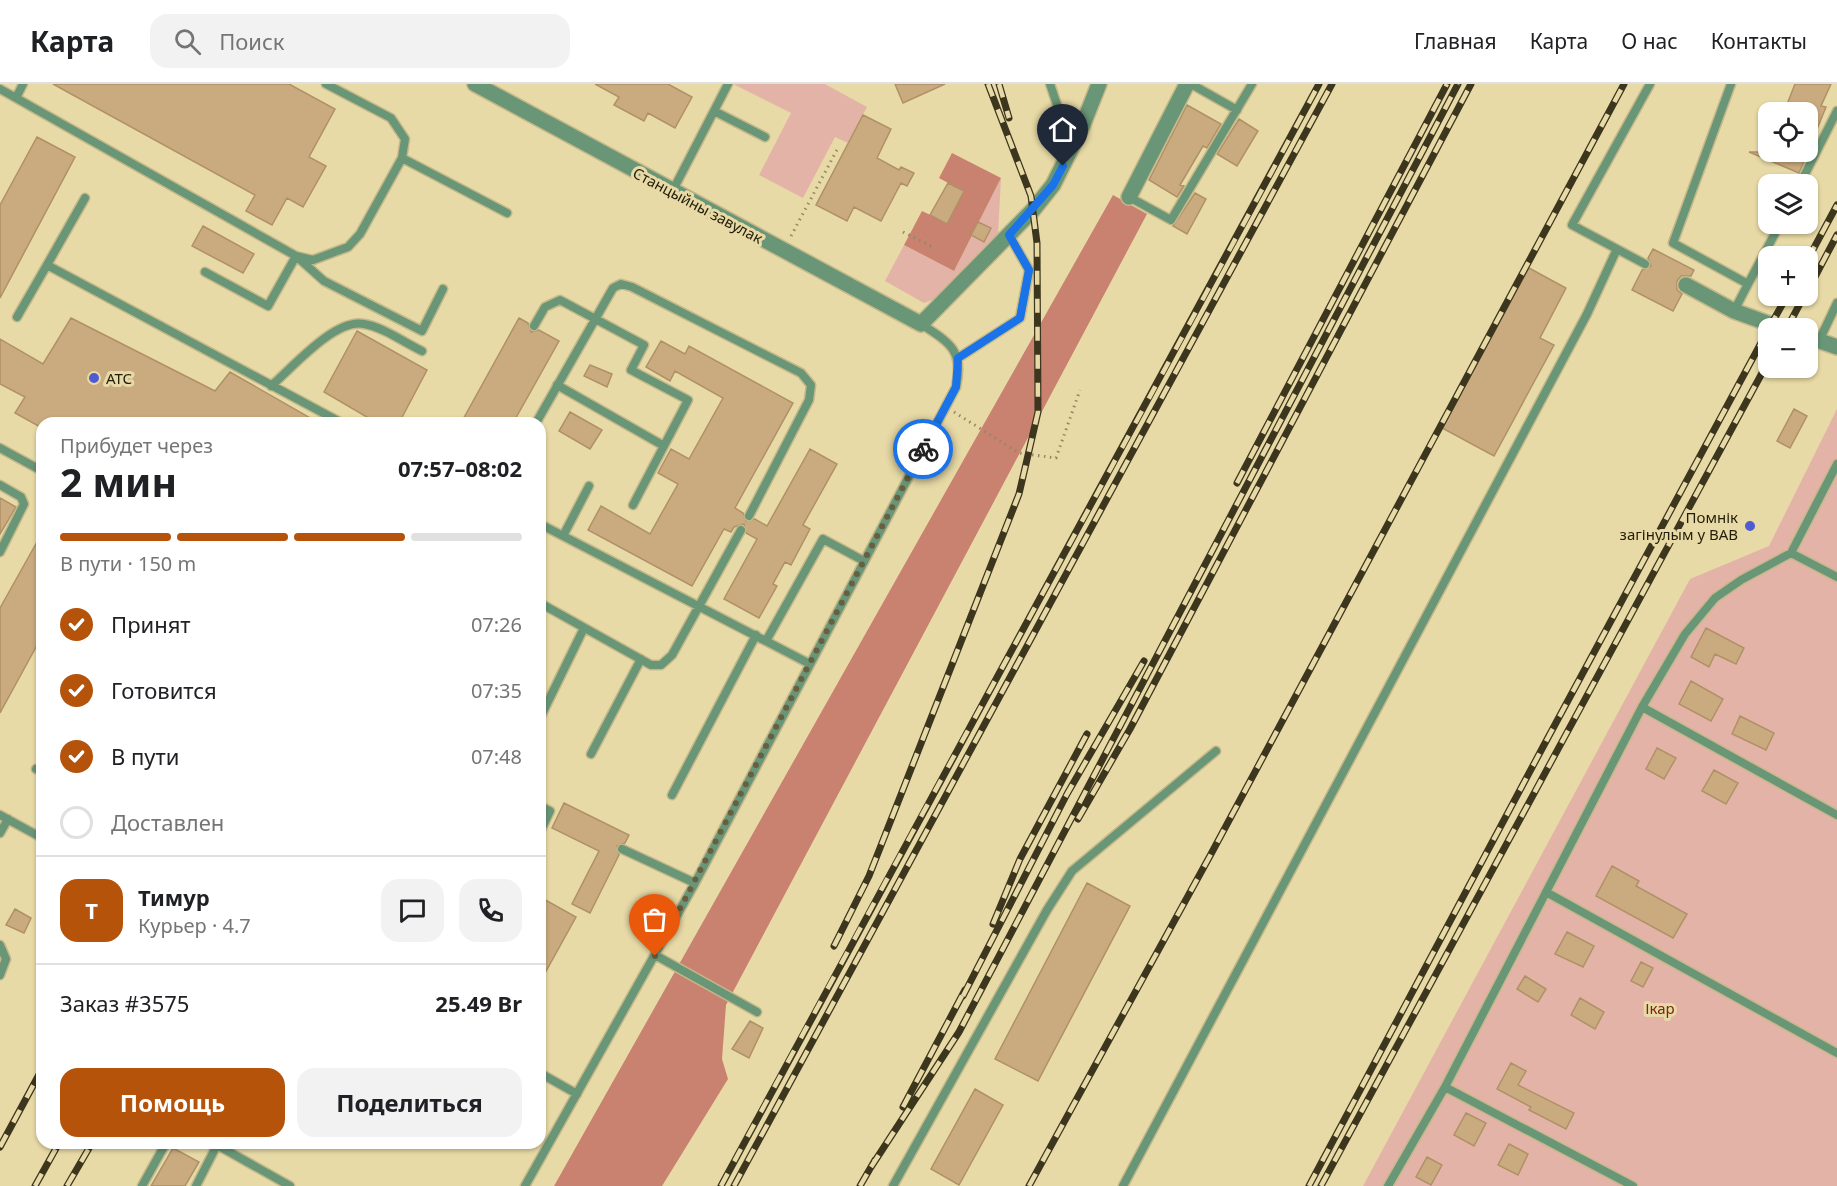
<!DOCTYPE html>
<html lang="ru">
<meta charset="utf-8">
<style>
:root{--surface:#fff;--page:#f2f2f2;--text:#202124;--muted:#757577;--line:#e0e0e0;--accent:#b45309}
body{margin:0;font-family:"Noto Sans",sans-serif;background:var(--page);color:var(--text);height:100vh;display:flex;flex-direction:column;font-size:22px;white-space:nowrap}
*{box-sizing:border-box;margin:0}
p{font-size:20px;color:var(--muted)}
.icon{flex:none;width:33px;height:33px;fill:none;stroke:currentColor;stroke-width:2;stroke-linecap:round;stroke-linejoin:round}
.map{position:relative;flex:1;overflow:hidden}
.panel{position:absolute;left:36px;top:333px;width:510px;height:732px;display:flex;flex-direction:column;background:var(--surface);border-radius:18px;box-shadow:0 2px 4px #0004}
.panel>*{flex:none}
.fabs{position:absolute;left:1758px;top:18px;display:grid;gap:12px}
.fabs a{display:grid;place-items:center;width:60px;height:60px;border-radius:12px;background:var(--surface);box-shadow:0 2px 4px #0004;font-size:30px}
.pin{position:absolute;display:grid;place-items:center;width:51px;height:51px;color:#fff;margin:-62px -26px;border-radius:50% 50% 50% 0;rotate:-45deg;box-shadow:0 0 6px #0007}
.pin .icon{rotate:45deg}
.courier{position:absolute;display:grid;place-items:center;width:60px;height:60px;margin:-30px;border:4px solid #1a73e8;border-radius:50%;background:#fff;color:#222;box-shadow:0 2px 8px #0007}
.summary em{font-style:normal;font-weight:700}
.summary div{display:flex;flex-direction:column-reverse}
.summary{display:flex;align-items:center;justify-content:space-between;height:102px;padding:0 24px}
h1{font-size:39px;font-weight:700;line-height:45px}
.bar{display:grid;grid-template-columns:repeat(4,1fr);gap:9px 6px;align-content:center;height:72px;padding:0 24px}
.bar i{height:8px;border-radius:4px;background:var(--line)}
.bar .selected{background:var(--accent)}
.bar p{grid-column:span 4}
.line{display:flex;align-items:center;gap:15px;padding:0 24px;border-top:2px solid var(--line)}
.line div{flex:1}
.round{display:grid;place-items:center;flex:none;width:63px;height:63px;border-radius:18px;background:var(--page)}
ol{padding:0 24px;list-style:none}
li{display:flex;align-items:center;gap:18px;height:66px}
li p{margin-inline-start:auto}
li .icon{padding:6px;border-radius:50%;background:var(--accent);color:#fff;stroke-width:4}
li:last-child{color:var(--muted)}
li i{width:33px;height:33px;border:3px solid var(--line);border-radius:50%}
.primary-button{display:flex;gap:12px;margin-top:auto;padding:12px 24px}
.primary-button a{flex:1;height:69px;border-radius:18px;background:var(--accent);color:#fff;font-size:24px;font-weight:700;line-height:69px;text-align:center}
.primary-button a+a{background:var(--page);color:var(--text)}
header{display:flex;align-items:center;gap:36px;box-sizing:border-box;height:84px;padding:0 30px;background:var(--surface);border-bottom:2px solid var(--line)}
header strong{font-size:28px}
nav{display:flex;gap:33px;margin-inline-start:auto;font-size:21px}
.search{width:420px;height:54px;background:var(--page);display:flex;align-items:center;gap:15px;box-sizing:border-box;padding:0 21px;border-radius:18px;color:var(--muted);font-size:22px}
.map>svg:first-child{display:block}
.green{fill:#e4b3a7}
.forest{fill:#c98170}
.building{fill:#caaa7f;stroke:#b09167;stroke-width:1.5}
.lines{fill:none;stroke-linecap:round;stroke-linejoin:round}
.service-casing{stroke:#c5b88a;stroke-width:11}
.minor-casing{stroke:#c5b88a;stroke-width:18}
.path{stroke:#938862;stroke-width:3;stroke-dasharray:1.5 4.5;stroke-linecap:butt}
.service{stroke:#689676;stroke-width:8}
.minor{stroke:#689676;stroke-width:15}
.rail-casing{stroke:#3d361e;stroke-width:7}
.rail{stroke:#e8daa6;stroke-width:4.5;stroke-dasharray:14;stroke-linecap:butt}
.done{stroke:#685f40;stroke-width:6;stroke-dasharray:0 10.8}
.route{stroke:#1a73e8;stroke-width:8}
.poi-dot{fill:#4f5bd1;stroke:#e8daa6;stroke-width:2}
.labels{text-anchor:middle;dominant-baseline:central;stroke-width:6;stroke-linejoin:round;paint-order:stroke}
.street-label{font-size:15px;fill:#231d09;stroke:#e8daa6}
.poi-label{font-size:15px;fill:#231d09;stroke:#e8daa6;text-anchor:start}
.park-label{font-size:15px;fill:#7b2512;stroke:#e8daa6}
</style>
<header>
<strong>Карта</strong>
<div class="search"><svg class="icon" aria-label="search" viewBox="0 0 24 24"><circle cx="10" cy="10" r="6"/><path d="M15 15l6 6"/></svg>Поиск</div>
<nav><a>Главная</a><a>Карта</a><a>О нас</a><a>Контакты</a></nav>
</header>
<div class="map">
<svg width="1837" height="1102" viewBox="0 0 1837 1102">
<rect width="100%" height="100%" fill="#e8daa6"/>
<path class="green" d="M733 0H825L867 23 848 59 835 53 803 114 759 91 791 29Z
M1001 94 998 151 935 215 924 219 885 197 904 161 954 187Z
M1837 325V1102H1363L1690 495 1769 462Z"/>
<path class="forest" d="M952 69 1001 94 954 187 904 161 922 127 947 139 963 107 939 94Z
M1113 111 1147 130 726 921 722 975 728 995 662 1102H554Z"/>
<path class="building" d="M53 0H289L335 25 309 73 326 82 303 123 287 114 272 141 246 127 255 111Z
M595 0H668L692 13 675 44 648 29 644 37 614 21 619 13Z
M895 0H945L903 19Z
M1795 0H1831L1821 22 1826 23 1808 67V28H1784Z
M1187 21 1221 40 1207 64 1203 62 1180 101 1184 102 1177 113 1149 96Z
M863 31 891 45 877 74 899 86 901 83 914 89 907 102 901 99 881 137 854 123 847 137 816 121Z
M1239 35 1258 47 1237 82 1217 70Z
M37 53 75 73 0 214V121Z
M1749 68H1808L1799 89Z
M948 99 964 107 947 140 930 131Z
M1195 109 1206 115 1187 150 1173 142Z
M978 138 991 144 984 158 971 151Z
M203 142 254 170 243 189 192 162Z
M1653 165 1694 186 1691 192H1681L1677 197V206L1682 210 1673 227 1632 206 1642 186 1651 182 1648 174Z
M1529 184 1566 204 1540 254 1554 261 1494 372 1442 344Z
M71 234 215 307 230 288 319 339H42V344L15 329 25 313 0 300V255L43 280Z
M519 234 528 239 531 248 539 246 559 257 513 339H461Z
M357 247 427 286 399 339H377L324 308Z
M661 257 685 270 689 262 793 319 735 424 743 429 746 437 755 435 767 442 810 365 837 380 803 441 810 445 791 481 785 478 773 500 777 502 759 534 724 515 757 455 746 449 744 440 734 443 731 448 724 445 692 502 588 446 601 422 650 450 678 400 658 389 671 365 689 375 723 314 675 287 670 297 646 283Z
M590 281 612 290 607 303 584 292Z
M1794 325 1807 332 1790 364 1777 357Z
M570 328 602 346 590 365 559 347Z
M0 414 16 423 0 450Z
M42 449V552L0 629V524Z
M1706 544 1744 564 1736 580 1715 570 1709 583 1691 573Z
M1691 597 1723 615 1711 637 1679 620Z
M1740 632 1774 649 1766 666 1732 650Z
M1657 664 1676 674 1664 695 1646 685Z
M1714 686 1738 699 1726 720 1702 707Z
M564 719 629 751 625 759 617 762 619 771 590 829 572 820 599 767 552 744Z
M1612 782 1639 797 1636 802 1687 830 1673 854 1596 812Z
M1087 799 1130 822 1038 997 995 975Z
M540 813 576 833 540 898Z
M15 825 31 834 24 849 6 841Z
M1567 848 1594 862 1583 883 1555 870Z
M1641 878 1653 884 1643 903 1631 897Z
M1525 892 1546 905 1538 918 1517 905Z
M1580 914 1604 928 1595 945 1571 931Z
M750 937 763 944 749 974 732 965Z
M1511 979 1526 987 1518 1001 1574 1029 1566 1045 1529 1026 1531 1023 1497 1005Z
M975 1005 1003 1021 959 1101 931 1085Z
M1466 1029 1486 1039 1474 1062 1454 1051Z
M1509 1060 1528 1070 1518 1091 1498 1081Z
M173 1064 199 1078 185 1102H151Z
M1427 1073 1442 1081 1431 1101 1416 1093Z"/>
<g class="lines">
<g class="service-casing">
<path id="service" d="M1050 0 1071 62
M1191 0 1237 26
M1731 0 1673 159 1748 200 1734 227
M0 5 296 172 313 176 348 163 360 150 402 74 405 55 391 34 326 0
M16 14 23 0
M714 27 765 53
M402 74 507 129
M1800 100 1837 27
M672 108 728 0
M1129 113 1171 136 1252 0
M85 114 47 181 342 339
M1645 180 1572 141 1650 0
M205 188 268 222 296 172 324 197 422 247 443 205
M1748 200 1780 140
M17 233 47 181
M534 242 545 223 560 216 644 261 631 286 688 316 633 421
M1819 257 1837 219
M958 274 1020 234 1029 186 1009 151
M557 301 664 362
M271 302C293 283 335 234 364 240 383 243 405 259 422 267
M536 339 613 204 621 200 632 203 801 289 811 301 809 316 749 432
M0 364 42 387
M0 401 21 413 24 420 0 468
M540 440 810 580
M563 452 589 402
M1791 469 1837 493
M540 519 651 581H661L672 571 741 446
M766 557 823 455 864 477
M1642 623 1837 731
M540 634 584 544
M591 670 641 575
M36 685 42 688
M672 711 756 551
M540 722 550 727 540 748
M0 731 42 754
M0 749 8 735
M622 765 695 799
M1546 808 1837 969
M0 861 6 875 0 891
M655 871 757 928
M540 989 577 1010
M142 1102 166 1059
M196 1102 217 1061 290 1102
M525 1102 695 799 956 303C964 266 950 259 921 240
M893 1102 1047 826 1072 787 1216 667
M1123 1102 1587 230 1617 165
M1388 1102 1445 1003
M1633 1102 1445 1003 1642 623 1685 550 1715 514 1741 496 1791 469 1837 380"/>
</g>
<g class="minor-casing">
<path id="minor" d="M475 0 921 240 1033 126 1053 101 1082 43 1099 0
M1129 113 1187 0
M1686 201 1734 227 1781 244
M1808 253 1837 263"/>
</g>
<path class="path" d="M903 148 933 163
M791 152 838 64
M954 328 1019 369 1056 374 1080 306"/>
<use href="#service" class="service"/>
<use href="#minor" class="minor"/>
<g class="rail-casing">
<path id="rail" d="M999 0 1009 34
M1808 175 1837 121
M1808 206 1837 151
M1769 244 1787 212
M1787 244 1804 212
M1237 399 1447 0
M1078 735 1130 645 1471 0
M993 840 1020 775 1087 650
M834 862 869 792 1019 410 1038 328 1037 159 1031 112 988 0
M963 912 1067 710 1144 577
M903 1023 965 906
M0 1063 42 985
M871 1083 959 948 1458 0
M35 1102 59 1059
M67 1102 92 1059
M721 1102C919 734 1121 368 1319 0
M734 1102 1332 0
M860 1102 875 1076
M1029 1102 1211 770 1624 0
M1309 1102 1544 661 1768 246
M1321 1102 1768 278"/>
</g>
<use href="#rail" class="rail"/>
</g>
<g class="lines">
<path class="done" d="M655 872 923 365"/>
<path class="route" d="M923 365 956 303 958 274 1020 234 1029 186 1009 151 1053 101 1063 82"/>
</g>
<g class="poi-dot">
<circle cx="94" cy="294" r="6"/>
<circle cx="1750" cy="442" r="6"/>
</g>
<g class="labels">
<g class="street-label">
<text transform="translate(698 121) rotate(28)">Станцыйны завулак</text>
</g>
<g class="poi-label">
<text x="106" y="294">АТС</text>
<text x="1738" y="433" text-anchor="end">Помнік<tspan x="1738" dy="17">загінулым у ВАВ</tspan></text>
</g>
<g class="park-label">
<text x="1660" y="924">Ікар</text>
</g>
</g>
</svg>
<div class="fabs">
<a><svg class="icon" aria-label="locate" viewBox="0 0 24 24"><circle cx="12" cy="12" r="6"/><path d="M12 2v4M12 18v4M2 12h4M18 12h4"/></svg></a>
<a><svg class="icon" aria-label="layers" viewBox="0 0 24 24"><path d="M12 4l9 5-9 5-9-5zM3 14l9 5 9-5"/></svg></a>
<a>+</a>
<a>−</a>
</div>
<div class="pin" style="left:655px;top:872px;background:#ea580c"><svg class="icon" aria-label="bag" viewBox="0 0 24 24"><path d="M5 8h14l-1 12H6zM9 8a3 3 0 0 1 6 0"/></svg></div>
<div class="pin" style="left:1063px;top:82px;background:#1f2937"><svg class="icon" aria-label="home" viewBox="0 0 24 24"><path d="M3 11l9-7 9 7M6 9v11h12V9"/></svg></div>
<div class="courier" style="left:923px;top:365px"><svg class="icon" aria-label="bike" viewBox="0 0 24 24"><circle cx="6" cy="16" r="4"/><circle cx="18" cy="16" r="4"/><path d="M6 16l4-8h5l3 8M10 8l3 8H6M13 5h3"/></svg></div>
<section class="panel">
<div class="summary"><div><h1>2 мин</h1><p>Прибудет через</p></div><em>07:57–08:02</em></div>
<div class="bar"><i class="selected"></i><i class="selected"></i><i class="selected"></i><i></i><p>В пути · 150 m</p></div>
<ol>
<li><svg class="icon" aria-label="check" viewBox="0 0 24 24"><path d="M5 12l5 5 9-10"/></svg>Принят<p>07:26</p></li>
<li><svg class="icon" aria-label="check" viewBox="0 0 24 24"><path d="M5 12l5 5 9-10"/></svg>Готовится<p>07:35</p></li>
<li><svg class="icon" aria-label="check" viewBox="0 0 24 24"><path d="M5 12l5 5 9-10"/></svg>В пути<p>07:48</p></li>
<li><i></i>Доставлен</li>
</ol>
<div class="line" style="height:108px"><b class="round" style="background:var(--accent);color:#fff">Т</b><div><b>Тимур</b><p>Курьер · 4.7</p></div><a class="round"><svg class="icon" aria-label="chat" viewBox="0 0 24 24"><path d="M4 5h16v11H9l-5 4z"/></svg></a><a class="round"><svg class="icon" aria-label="phone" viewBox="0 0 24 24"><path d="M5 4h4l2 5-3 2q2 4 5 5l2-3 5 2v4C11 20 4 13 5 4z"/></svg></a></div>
<div class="line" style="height:78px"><div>Заказ #3575</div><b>25.49 Br</b></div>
<div class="primary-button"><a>Помощь</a><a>Поделиться</a></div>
</section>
</div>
